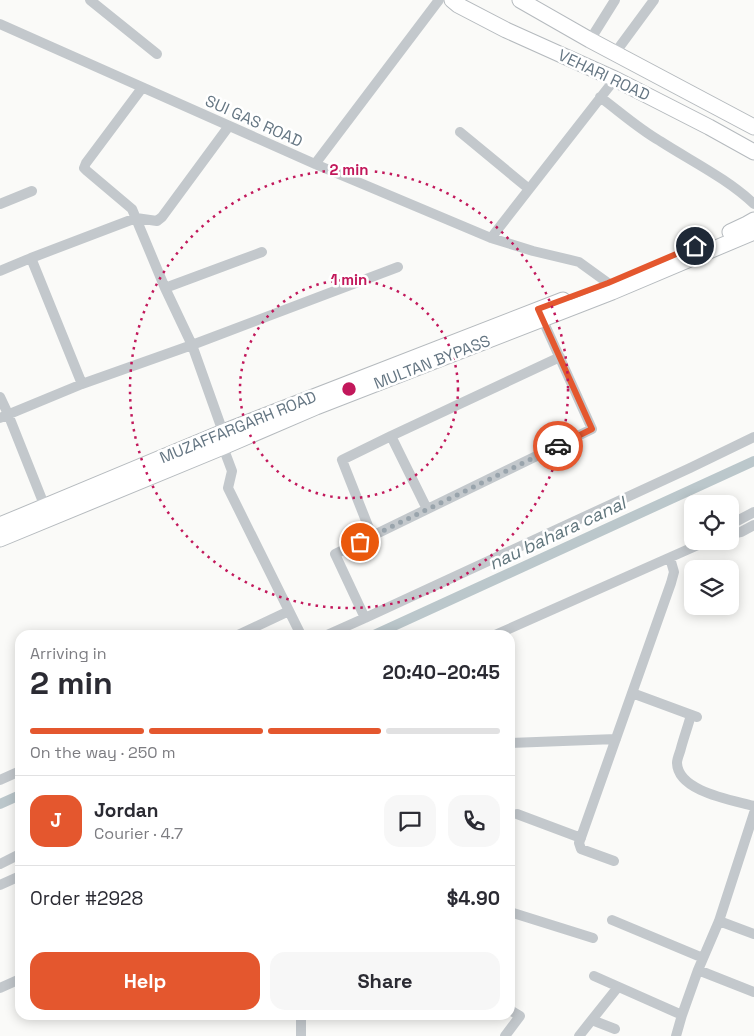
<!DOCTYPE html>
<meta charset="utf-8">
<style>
:root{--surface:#fff;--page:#f7f7f7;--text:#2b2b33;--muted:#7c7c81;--line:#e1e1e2;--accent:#e4572e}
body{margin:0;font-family:"Space Grotesk",sans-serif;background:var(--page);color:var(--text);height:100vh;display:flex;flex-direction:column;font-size:19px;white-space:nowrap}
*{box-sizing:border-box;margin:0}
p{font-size:16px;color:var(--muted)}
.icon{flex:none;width:28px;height:28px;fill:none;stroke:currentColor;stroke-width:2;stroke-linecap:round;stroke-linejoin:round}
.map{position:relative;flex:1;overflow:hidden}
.details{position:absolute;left:15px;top:630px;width:500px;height:390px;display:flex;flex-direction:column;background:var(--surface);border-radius:15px;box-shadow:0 2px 12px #0003}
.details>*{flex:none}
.buttons{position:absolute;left:684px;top:495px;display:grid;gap:10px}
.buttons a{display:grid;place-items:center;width:55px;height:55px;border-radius:10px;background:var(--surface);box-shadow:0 2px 12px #0003;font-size:25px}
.pin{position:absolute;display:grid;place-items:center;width:42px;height:42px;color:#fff;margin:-21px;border:2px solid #fff;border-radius:50%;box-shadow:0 1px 5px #0007}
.courier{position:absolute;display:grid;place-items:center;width:50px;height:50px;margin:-25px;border:4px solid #e4572e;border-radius:50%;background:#fff;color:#222;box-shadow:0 1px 6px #0007}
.overview em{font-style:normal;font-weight:800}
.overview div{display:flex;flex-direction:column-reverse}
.overview{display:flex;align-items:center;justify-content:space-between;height:85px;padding:0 15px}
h1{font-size:32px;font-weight:800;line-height:38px}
.bar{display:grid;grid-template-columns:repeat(4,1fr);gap:8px 5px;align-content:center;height:60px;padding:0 15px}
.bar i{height:6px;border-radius:4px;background:var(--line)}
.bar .selected{background:var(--accent)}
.bar p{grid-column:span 4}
.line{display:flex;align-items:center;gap:12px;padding:0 15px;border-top:1px solid var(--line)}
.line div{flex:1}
.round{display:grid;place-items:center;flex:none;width:52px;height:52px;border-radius:15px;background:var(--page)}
.primary-button{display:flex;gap:10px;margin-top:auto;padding:10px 15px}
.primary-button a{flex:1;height:58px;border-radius:15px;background:var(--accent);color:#fff;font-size:20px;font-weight:800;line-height:58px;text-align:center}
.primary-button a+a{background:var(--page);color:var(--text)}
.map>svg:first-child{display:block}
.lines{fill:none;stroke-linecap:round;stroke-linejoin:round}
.canal{stroke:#bbc7cb;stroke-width:10}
.primary-casing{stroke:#b5babe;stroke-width:17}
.street{stroke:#c3c8cc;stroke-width:10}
.primary{stroke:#fff;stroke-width:15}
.done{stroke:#99a4ac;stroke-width:5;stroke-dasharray:0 9}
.route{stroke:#e4572e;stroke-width:6}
.ring{fill:none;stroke:#c2185b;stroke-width:2.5;stroke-dasharray:2.5 5}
.labels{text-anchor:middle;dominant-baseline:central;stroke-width:5;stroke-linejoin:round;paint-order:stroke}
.street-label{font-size:16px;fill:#657683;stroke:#fff}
.water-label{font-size:18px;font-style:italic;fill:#60757c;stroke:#fff}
.centre{fill:#c2185b;stroke:#fff;stroke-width:2.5}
.ring-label{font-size:15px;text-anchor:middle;font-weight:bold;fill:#c2185b;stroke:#fff;stroke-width:5;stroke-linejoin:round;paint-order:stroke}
</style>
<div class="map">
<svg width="754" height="1036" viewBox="0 0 754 1036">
<rect width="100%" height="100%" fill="#fafaf8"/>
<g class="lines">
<path class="canal" d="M374 635 754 461
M0 804 20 795"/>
<g class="primary-casing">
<path id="primary" d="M452 0 458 5 506 30 615 79 709 127 754 152
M520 0 590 40 754 127
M730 232 747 224 754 220
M0 525 223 432 563 300
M0 539 223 447 316 407 612 292 754 232"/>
</g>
<path class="street" d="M90 0 157 54
M0 24 315 164 491 238 533 251 579 262 608 283
M590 40 615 0
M615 53 654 0
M142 88 86 163 84 168 87 171 132 209 165 288 192 345 223 432
M600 97C620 112 639 129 660 141 691 161 728 179 754 204
M460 132 529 189
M315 164 439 0
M0 204 32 191
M491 238 615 79
M31 258 82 384
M0 271 31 258 136 218 157 221 162 217 229 126
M165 288 262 252
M540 314 592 429 335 554 365 618 690 468 754 437
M0 397 8 414 45 507
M0 418 82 384 192 345 398 267
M391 436 560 357
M223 447 232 471 228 488 301 635
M730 526 735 522 754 512
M730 534 741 532 754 525
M372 536 342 460 391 436 427 509
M238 635 289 611
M327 635 365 618
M495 635 707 541
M632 693 697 717
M691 715C688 726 684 737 681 748 680 753 677 758 677 763 678 792 733 800 754 806
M510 743 616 739
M0 780 20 771
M517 814 581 838
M614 861 581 849 579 843 671 583 674 572 670 558
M0 864 20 854
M0 885 20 876
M510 912 593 938
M612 920 703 958
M719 921 754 934
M698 970 754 992
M594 976 682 1015
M0 988 20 979
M592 1020 615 1029
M301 1036V1015
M505 1036 520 1016 510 1010
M579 1036 618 987
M676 1036 682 1015 698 970 719 921 754 813"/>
<use href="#primary" class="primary"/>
</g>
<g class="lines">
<path class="done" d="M360 542 558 446"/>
<path class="route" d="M558 446 592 429 538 309 608 283 695 246"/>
</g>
<g class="ring">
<circle cx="349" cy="389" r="109"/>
<circle cx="349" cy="389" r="219"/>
</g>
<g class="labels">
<g class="street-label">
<text transform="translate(604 75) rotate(25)">VEHARI ROAD</text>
<text transform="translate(254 121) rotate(24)">SUI GAS ROAD</text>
<text transform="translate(432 362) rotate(-21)">MULTAN BYPASS</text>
<text transform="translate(238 427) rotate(-22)">MUZAFFARGARH ROAD</text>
</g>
<g class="water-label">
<text transform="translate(557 533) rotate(-25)">nau bahara canal</text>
</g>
</g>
<circle cx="349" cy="389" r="8" class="centre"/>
<g class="ring-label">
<text x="349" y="175">2 min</text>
<text x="349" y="285">1 min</text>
</g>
</svg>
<div class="buttons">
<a><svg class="icon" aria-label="locate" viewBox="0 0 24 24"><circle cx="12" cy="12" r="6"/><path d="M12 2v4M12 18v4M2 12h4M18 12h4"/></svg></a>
<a><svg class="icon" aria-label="layers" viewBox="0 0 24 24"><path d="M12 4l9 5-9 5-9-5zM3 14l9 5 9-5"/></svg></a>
</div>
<div class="pin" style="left:360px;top:542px;background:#ea580c"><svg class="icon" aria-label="bag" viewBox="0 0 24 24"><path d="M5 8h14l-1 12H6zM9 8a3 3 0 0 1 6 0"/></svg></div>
<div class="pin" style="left:695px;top:246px;background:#1f2937"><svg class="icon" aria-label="home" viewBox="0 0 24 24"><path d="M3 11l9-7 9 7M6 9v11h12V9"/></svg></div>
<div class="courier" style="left:558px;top:446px"><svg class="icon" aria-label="car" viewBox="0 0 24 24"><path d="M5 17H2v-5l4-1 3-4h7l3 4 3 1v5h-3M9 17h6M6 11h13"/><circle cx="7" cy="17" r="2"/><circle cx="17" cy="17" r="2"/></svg></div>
<section class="details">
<div class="overview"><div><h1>2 min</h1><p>Arriving in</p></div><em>20:40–20:45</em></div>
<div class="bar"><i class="selected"></i><i class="selected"></i><i class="selected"></i><i></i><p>On the way · 250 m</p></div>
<div class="line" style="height:90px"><b class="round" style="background:var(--accent);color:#fff">J</b><div><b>Jordan</b><p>Courier · 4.7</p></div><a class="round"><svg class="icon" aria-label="chat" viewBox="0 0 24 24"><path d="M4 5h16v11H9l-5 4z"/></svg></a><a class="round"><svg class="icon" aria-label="phone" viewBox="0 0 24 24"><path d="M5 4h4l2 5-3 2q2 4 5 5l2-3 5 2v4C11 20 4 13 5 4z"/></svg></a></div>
<div class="line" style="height:65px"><div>Order #2928</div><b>$4.90</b></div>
<div class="primary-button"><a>Help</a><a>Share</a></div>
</section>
</div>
